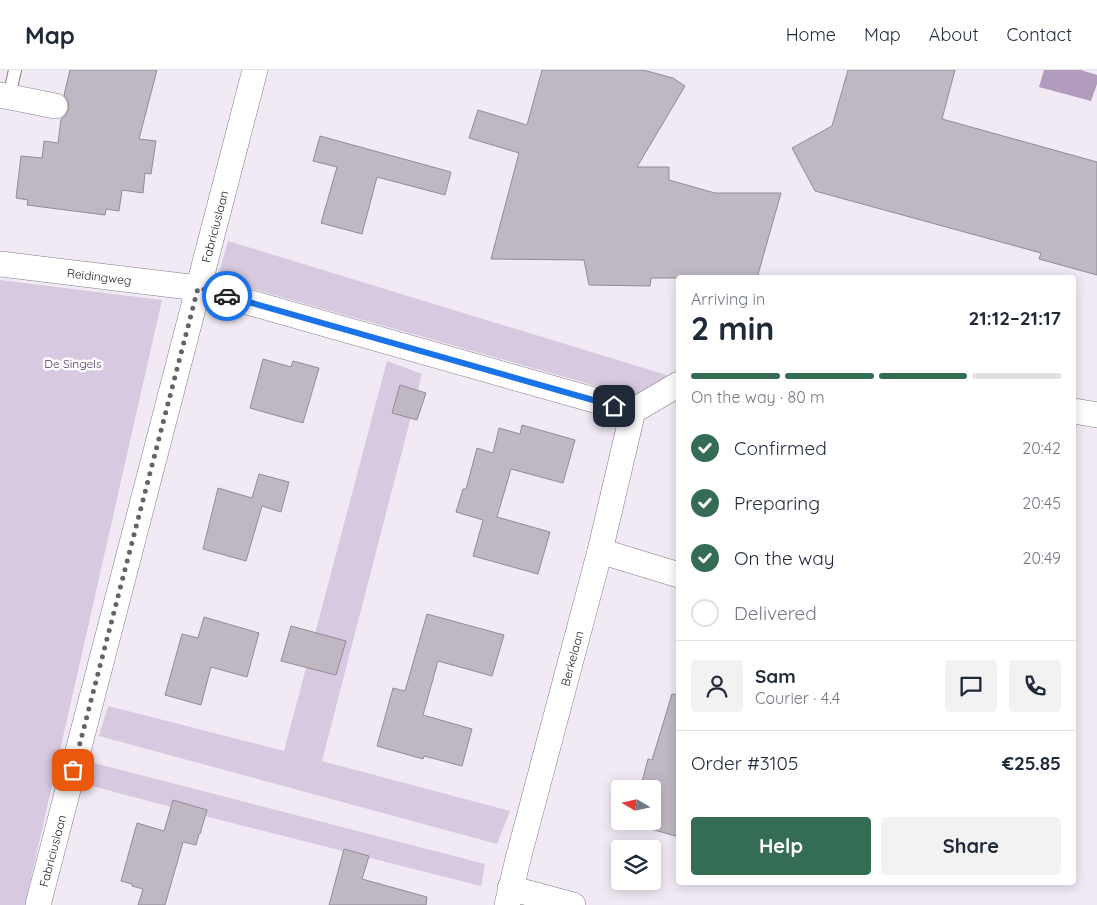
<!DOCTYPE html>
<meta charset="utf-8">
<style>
:root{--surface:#fff;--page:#f2f2f3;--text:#1f2937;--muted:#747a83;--line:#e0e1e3;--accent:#356c54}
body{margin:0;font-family:Quicksand,sans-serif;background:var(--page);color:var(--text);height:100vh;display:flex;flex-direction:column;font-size:19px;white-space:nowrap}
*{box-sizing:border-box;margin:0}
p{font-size:16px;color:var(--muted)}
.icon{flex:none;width:28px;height:28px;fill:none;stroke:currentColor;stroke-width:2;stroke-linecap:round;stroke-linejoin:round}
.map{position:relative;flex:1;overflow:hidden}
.details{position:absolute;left:676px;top:205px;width:400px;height:610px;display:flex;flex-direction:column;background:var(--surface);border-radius:5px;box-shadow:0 2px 12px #0003}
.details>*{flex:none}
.needle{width:32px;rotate:279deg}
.tools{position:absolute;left:611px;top:710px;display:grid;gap:10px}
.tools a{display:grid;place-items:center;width:50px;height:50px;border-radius:5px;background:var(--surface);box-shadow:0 2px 12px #0003;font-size:25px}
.pin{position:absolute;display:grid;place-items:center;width:42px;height:42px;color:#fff;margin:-21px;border-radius:10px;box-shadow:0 2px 8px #0006}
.courier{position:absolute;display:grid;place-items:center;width:50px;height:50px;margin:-25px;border:4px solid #1a73e8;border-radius:50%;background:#fff;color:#222;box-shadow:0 1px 6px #0007}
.headline em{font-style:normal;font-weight:700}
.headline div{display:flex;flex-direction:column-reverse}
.headline{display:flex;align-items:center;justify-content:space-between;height:85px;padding:0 15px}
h1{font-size:32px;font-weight:700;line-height:38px}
.bar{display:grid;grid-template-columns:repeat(4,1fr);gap:8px 5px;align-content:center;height:60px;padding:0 15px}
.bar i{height:6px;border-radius:4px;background:var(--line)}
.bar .on{background:var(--accent)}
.bar p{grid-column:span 4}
.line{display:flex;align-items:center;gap:12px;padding:0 15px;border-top:1px solid var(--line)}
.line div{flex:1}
.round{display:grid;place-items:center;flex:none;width:52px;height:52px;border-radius:5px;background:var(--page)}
ol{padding:0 15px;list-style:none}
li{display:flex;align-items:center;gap:15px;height:55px}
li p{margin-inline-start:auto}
li .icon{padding:5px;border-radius:50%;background:var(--accent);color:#fff;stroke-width:4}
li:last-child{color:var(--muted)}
li i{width:28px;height:28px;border:2px solid var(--line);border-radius:50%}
.cta{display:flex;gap:10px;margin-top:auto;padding:10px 15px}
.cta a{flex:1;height:58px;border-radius:5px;background:var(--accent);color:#fff;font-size:20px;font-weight:700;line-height:58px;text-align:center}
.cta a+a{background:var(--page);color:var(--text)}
header{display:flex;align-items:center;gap:30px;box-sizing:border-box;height:70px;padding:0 25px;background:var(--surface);border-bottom:1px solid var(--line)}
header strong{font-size:24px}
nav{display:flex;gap:28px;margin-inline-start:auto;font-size:18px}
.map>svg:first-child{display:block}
.green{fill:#d7c9df}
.water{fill:#b19cbd}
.building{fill:#bfb8c3;stroke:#928c96}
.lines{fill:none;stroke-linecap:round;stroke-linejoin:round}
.service-casing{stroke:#827c86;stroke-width:14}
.minor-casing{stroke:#827c86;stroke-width:26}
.service{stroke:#fff;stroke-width:12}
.minor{stroke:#fff;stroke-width:25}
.done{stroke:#666269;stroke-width:5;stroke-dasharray:0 9}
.route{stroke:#1a73e8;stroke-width:6}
.labels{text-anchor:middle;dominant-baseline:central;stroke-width:5;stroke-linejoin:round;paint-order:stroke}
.street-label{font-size:12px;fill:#1b191d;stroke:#fff}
.park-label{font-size:12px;fill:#543664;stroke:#fff}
</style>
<header>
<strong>Map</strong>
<nav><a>Home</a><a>Map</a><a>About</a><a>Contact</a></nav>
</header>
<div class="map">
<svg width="1097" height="835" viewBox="0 0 1097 835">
<rect width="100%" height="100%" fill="#f1eaf5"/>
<path class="green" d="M228 171 673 307 639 328 250 218 224 208 219 203Z
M0 210 162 230 25 835H0Z
M387 291 422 304 322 691 510 741 497 774 99 666 108 636 284 681Z
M94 693 485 794 481 816 232 753 88 715Z"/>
<path class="water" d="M1044 0H1081L1097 5V14L1091 31 1039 17Z"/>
<path class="building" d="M70 0H157L139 69 156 71 151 104 145 103 143 123 122 120 119 141 106 139 105 145 27 135 28 130 16 128 21 86 42 88 44 71 58 73 61 49 66 45 69 38 68 31 64 25Z
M542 0H643L673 8 685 16 637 97H669V110L715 123H781L757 208H651L650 216 589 215 584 190 491 189 519 83 469 68 478 40 527 55Z
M848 0H955L942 49 1097 92V205L1039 189 1041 183 815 121 792 78 832 56Z
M320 66 451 102 445 125 377 107 362 164 321 153 337 97 313 91Z
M263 289 291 297 293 291 319 298 303 353 250 338Z
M400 315 426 323 417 350 392 343Z
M522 355 575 370 563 413 511 399 497 447 550 462 538 504 473 486 483 450 456 442 463 419H466L477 378 493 383 499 358 520 364Z
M259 404 289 412 281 442 262 436 246 491 203 479 218 418 252 428Z
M427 544 504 565 492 606 438 591 423 645 472 659 462 696 424 686 423 689 377 676 393 618 405 621Z
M204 547 259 563 247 607 211 597 201 635 165 625 182 564 198 568Z
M291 556 346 571 336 605 281 591Z
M672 624 679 625V767L630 753 631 751H652V719H640L648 689 652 690Z
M173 730 207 740 200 764H199L196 775 183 772 165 835H138L143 819 132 816V814L121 811 137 753 164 761Z
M344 779 369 786 362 809 427 827 426 835H329Z"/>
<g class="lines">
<g class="service-casing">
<path id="service" d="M9 27 15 0"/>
</g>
<g class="minor-casing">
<g id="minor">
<path d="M0 25 55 36"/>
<path id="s1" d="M0 194 198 218 633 341 679 314"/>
<path d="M1074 341 1097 345"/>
<path d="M600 481 679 505"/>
<path d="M510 818 573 835"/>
<path id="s2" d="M38 835 255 0"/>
<path id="s3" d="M507 835 518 789 600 481 633 341"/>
</g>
</g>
<use href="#service" class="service"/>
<use href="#minor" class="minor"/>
</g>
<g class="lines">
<path class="done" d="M73 700 198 218 227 226"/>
<path class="route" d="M227 226 614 336"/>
</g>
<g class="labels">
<g class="street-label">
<text stroke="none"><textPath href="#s2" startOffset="701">Fabriciuslaan</textPath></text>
<text stroke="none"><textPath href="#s1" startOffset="100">Reidingweg</textPath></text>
<text stroke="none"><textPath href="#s3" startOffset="255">Berkelaan</textPath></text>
<text stroke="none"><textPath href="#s2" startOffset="56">Fabriciuslaan</textPath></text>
</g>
<g class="park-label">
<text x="73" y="293">De Singels</text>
</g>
</g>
</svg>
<div class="tools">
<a><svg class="needle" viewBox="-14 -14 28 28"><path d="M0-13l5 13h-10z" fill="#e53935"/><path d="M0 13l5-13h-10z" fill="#747a83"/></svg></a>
<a><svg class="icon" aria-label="layers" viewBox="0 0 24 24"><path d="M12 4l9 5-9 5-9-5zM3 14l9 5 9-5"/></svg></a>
</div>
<div class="pin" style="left:73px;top:700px;background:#ea580c"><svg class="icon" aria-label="bag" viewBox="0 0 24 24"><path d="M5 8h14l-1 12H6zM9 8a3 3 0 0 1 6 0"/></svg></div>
<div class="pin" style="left:614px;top:336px;background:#1f2937"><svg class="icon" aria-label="home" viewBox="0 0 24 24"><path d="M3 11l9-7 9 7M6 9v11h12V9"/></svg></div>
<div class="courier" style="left:227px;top:226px"><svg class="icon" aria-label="car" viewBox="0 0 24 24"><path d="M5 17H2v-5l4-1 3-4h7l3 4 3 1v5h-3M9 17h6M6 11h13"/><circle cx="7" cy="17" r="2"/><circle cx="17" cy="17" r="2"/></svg></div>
<section class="details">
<div class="headline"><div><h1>2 min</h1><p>Arriving in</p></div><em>21:12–21:17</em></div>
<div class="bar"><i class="on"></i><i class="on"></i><i class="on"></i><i></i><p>On the way · 80 m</p></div>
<ol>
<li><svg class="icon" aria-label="check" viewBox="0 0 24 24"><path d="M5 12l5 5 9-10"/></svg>Confirmed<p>20:42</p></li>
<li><svg class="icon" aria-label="check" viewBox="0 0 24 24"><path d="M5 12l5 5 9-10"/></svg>Preparing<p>20:45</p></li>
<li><svg class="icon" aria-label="check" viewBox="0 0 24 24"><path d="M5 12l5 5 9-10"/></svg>On the way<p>20:49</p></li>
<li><i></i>Delivered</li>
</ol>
<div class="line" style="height:90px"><a class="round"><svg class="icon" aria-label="person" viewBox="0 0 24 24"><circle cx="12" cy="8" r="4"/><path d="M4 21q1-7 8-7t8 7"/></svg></a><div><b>Sam</b><p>Courier · 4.4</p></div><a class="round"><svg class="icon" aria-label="chat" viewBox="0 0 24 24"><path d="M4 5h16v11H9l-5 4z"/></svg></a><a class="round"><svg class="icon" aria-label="phone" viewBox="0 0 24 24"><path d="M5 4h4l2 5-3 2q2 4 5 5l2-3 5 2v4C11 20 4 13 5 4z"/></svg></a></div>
<div class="line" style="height:65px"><div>Order #3105</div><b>€25.85</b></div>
<div class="cta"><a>Help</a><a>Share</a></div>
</section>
</div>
